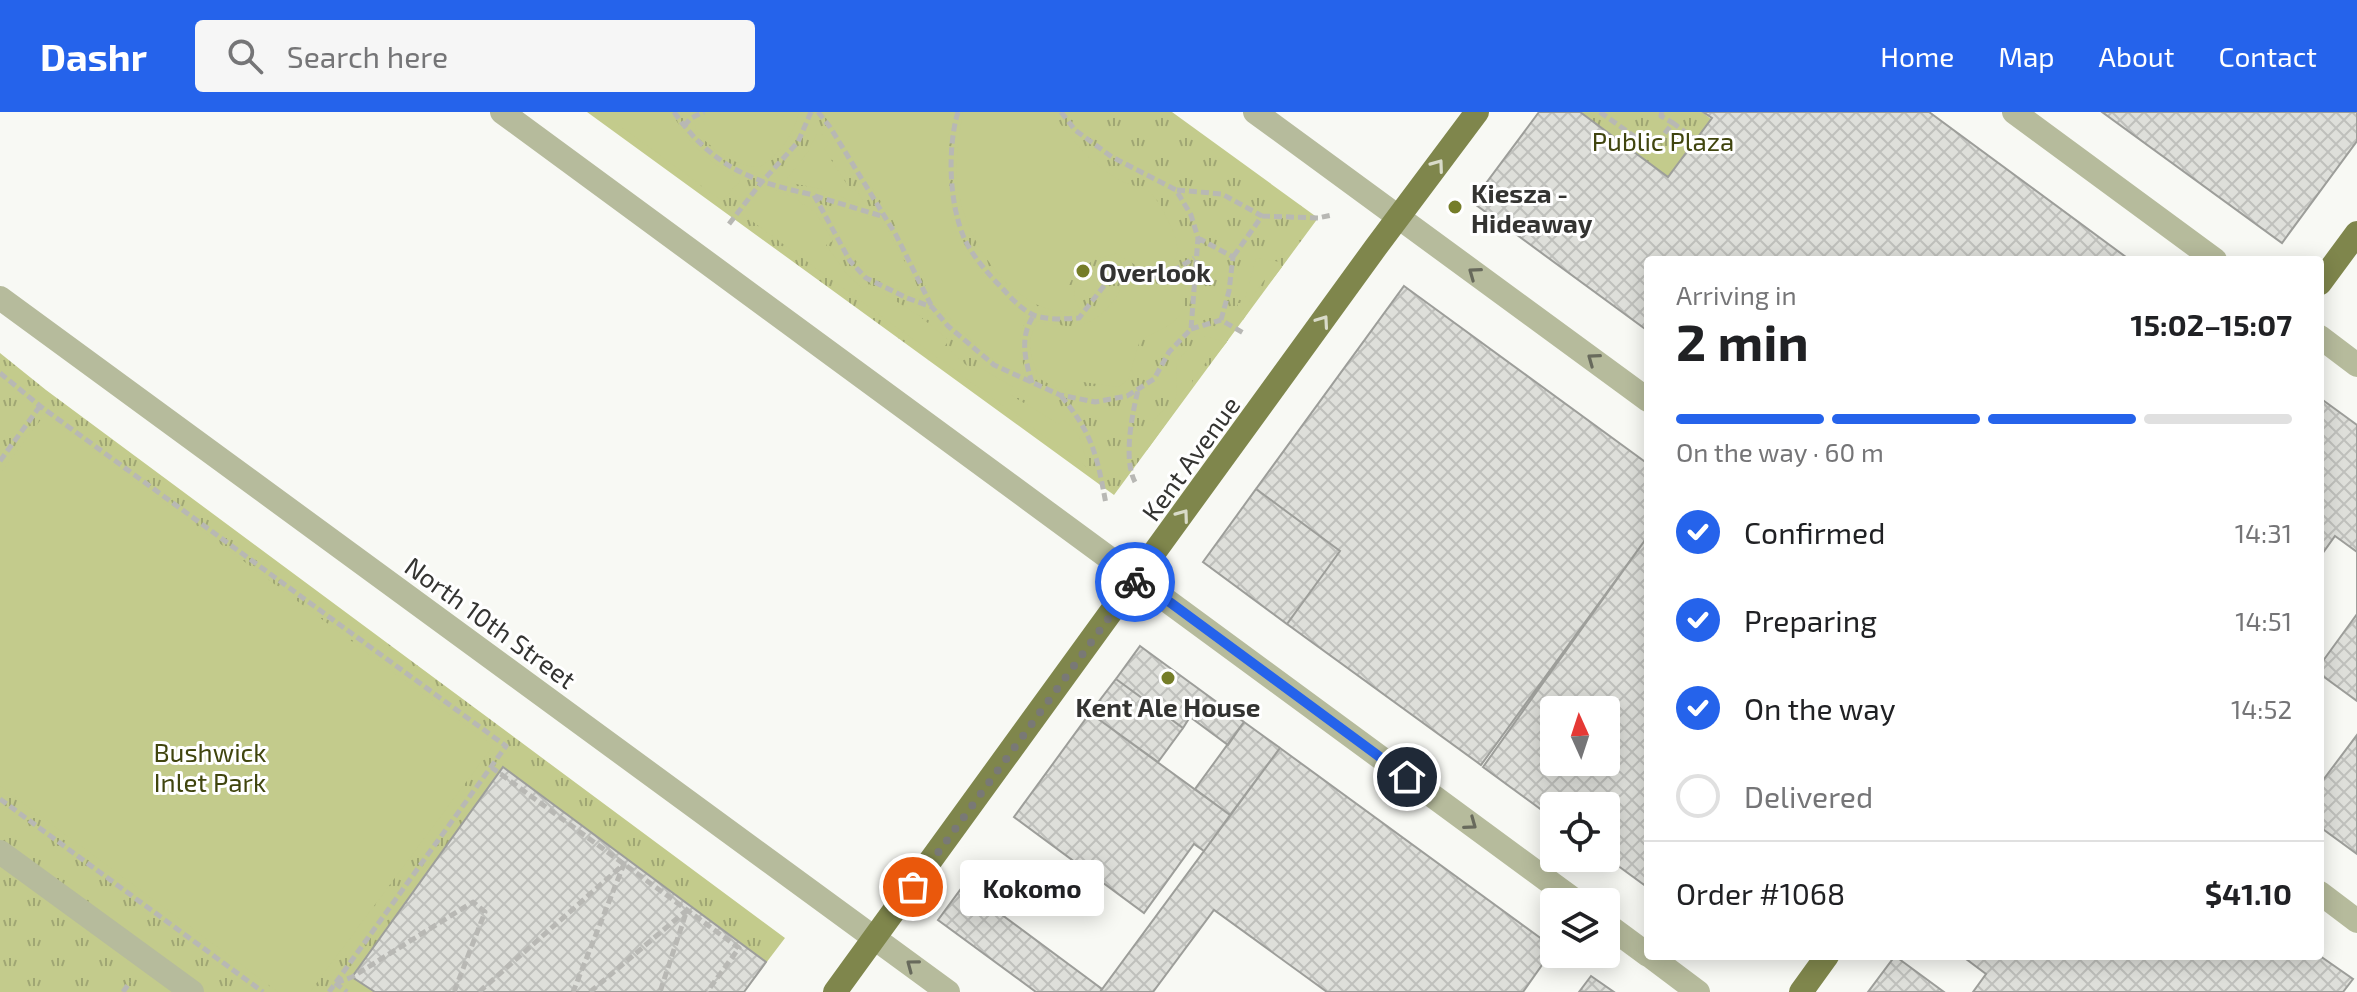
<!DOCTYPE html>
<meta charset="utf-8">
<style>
:root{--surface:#fff;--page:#f6f6f6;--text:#202124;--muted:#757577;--line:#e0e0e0;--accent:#2563eb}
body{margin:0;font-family:"Exo 2",sans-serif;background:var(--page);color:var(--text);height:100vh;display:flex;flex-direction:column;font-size:30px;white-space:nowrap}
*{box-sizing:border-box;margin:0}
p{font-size:26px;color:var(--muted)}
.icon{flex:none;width:44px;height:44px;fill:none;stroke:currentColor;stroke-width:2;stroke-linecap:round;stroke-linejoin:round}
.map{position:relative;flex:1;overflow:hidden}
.side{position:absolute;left:1644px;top:144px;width:680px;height:704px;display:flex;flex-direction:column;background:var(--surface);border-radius:8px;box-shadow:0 4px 20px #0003}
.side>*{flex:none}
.needle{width:52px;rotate:357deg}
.buttons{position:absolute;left:1540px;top:584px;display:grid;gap:16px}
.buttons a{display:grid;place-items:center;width:80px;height:80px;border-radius:8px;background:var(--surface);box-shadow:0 4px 20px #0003;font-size:40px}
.pin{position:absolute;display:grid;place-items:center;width:68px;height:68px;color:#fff;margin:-34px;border:4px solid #fff;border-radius:50%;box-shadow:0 2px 8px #0007}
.courier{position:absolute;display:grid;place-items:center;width:80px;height:80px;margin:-40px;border:6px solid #2563eb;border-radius:50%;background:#fff;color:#222;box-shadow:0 2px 10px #0007}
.bubble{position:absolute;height:56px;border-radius:8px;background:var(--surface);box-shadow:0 4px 20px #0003;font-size:26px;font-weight:700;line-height:56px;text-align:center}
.head em{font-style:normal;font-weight:700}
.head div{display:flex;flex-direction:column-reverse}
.head{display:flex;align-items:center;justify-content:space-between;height:136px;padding:0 32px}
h1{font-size:52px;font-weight:700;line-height:60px}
.bar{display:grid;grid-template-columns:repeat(4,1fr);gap:12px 8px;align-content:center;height:96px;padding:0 32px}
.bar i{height:10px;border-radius:6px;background:var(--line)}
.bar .current{background:var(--accent)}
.bar p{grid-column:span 4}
.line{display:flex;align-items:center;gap:20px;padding:0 32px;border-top:2px solid var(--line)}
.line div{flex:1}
ol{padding:0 32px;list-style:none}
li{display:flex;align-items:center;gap:24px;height:88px}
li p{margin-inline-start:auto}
li .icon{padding:8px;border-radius:50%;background:var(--accent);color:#fff;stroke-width:4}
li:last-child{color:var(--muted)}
li i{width:44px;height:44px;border:4px solid var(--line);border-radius:50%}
header{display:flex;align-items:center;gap:48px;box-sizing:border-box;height:112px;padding:0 40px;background:var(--accent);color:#fff}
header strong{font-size:38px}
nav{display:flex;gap:44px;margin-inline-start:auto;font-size:28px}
.search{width:560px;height:72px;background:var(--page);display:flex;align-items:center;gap:20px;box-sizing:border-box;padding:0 28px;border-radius:8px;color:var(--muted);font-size:30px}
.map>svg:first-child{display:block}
.grass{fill:url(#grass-tufts)}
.garden{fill:#c3cb8c}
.building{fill:url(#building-cross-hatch);stroke:#9d9e9a;stroke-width:2;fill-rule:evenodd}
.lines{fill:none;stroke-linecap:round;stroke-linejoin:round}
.path{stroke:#b8b8b4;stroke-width:5;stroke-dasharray:8 4;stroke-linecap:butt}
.minor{stroke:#b6bb9c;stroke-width:24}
.major{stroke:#7f864c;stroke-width:24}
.oneway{stroke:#d9dbc9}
.oneway2{stroke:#686a5c}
.done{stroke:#797976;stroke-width:8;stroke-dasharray:0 14.4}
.route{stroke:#2563eb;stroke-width:10}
.poi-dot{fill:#757d28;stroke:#fff;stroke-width:3}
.labels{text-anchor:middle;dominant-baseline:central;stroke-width:6;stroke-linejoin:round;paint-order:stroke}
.park-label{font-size:26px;fill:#40450e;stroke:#fff}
.poi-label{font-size:26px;font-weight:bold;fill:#343432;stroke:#fff;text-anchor:start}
.street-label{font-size:26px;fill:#343432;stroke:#fff}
</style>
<header>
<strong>Dashr</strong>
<div class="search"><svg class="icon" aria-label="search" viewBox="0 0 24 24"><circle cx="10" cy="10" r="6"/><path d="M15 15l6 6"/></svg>Search here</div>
<nav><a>Home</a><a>Map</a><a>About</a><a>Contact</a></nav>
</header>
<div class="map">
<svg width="2357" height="880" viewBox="0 0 2357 880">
<defs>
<pattern id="grass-tufts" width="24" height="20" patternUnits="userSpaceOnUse" patternTransform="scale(2)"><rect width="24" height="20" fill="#c3cb8c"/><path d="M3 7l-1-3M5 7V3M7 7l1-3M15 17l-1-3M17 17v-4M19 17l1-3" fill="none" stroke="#9fa673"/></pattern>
<pattern id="building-cross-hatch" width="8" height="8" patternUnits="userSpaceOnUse" patternTransform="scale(2)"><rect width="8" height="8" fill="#dedfda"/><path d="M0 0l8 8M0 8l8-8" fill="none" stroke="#bfc0bc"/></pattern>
</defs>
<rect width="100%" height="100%" fill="#f8f9f4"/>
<path class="grass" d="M587 0H1172L1318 106 1114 383Z
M1580 0H1702L1711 7 1668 65Z
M0 241 46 278 785 826 744 880H0Z"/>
<path class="garden" d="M601 0H671C684 22 696 39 718 54 726 59 734 61 740 69L722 89Z
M726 0H745L746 4 768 2 786 5 787 0H799C794 22 778 45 759 55 732 54 713 37 695 19L696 12Z
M822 0H957L947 26V73L962 129 983 163 1029 205C1015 221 1021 244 1026 263L1004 255 987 243 934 191 891 105Z
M963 0H1052C1069 25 1092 53 1119 68 1128 73 1139 74 1148 79 1158 86 1166 104 1171 115 1189 149 1165 173 1132 151 1126 147 1122 147 1118 141L1101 146 1098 144 1086 154 1074 151 1073 158 1081 163 1079 166 1072 167 1069 173H1074L1075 182 1073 185 1081 199C1016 211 961 125 957 68 956 46 959 22 963 0Z
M817 21H821L829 32 824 37 852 80 857 77 864 92 861 93 822 77 791 71 787 67 809 38Z
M760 72 791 84 816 101 833 129 826 133 847 162 864 178 869 172 918 203 949 228 945 234 975 261 979 255 1013 275 1009 282 1059 312 1064 307 1079 324 1089 357 741 101Z
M817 91 883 108 925 189 879 169 856 149Z
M1256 146 1280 150 1282 155 1271 169 1266 166 1249 189 1253 192 1243 208 1237 191H1244Z
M1185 163C1188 209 1178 209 1140 228L1128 268 1118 275 1076 269 1071 279 1056 276 1040 267C1030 241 1025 235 1037 209 1048 210 1063 215 1075 214 1099 211 1116 190 1124 169 1147 174 1163 174 1185 163Z
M1204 224 1227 230 1214 246 1211 244 1192 268 1193 274 1147 338V314L1176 286 1177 249 1195 230Z
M45 302 493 634 310 880H278L0 674V362Z"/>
<path class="building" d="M1539 0H1580L1668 65 1712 6 1703 0H1929L2130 148H1648V219L1472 90Z
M2102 0H2357V29L2282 131Z
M1404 174 1648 352V424L1481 653 1287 512 1340 439 1256 377Z
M2320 286 2357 313V502L2320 553Z
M1256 377 1340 439 1287 512 1203 450Z
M1648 424V773L1647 775 1606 745V694H1554V707L1483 655ZM1554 598H1606V650H1554Z
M2335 424 2357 440V589L2320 562V445Z
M1140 534 1244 610 1228 633 1190 605 1183 616 1116 567Z
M1116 567 1183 616 1158 650 1090 601Z
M1090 601 1230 703 1204 739 1194 732 1144 801 1014 705Z
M1244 610 1280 636 1230 703 1195 677Z
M2357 623V742L2320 715V672Z
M1280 636 1554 836 1523 880H1327L1214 798 1153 880H1100Z
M503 655 766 850 744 880H375L352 865Z
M963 774 1102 877 1100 880H1036L938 808Z
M1895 844 1944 880H1868Z
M1962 844H2320L2353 867 2343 880H1973L1986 862Z
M1591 864 1614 880H1579Z"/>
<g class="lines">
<path class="path" d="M674 0C712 54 751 70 814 83L850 149 866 166 907 186 932 195 948 214 994 253 1060 283 1095 290 1127 284 1154 267 1169 240 1191 217 1198 126 1191 103 1176 78 1112 45 1075 18 1061 0
M818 0 830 15 896 123 932 195
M958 0C947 36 949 93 965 128 974 146 989 163 1003 177 1012 187 1023 199 1036 204 1051 208 1065 207 1079 206L1114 161C1124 160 1129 163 1139 165 1160 168 1177 157 1194 146
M1600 0 1652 37 1673 11 1696 28
M1662 0 1661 4 1673 11
M684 14 691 6 704 0
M1177 78 1222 82 1262 104 1233 145
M815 84 885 105
M1262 104 1318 106 1332 103
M729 112 760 72 798 30 811 0
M1198 126 1233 145 1229 179 1221 208
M1191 217 1221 208 1245 222
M0 261 40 294 506 634 329 880
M1032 271C1025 247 1019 225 1034 203
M1061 284C1093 322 1097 344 1106 392
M0 349 40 294
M1135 370C1123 347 1132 303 1138 278
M491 655 739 836 707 880
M0 687 263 880
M335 871 347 880
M336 871 352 865 473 790 485 800 454 880
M123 880 130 870
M479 880 624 752 573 880
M590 880 687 798 660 880"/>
<path class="minor" d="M502 0 1577 790
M1255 0 1648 288
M2014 0 2215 148
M0 186 948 880
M2320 225 2357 253
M0 740 192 880
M2320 781 2357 809
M1606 812 1648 843
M1650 844 1698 880"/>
<path class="major" d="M2320 171 2357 121
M835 880 1376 135 1477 0
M1801 880 1827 844"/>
</g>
<defs><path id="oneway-chevron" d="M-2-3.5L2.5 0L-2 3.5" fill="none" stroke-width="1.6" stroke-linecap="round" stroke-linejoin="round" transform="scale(2)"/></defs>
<g class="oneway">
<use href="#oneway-chevron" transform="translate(1438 53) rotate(-54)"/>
<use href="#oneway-chevron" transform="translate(1323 209) rotate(-55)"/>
<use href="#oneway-chevron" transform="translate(1183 403) rotate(-54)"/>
</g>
<g class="oneway2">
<use href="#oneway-chevron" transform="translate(1474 161) rotate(-144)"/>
<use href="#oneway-chevron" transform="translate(1593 247) rotate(-144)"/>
<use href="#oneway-chevron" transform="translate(1471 712) rotate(36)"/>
<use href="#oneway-chevron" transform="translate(912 853) rotate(-143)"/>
</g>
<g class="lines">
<path class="done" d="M913 775 1135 470"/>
<path class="route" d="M1135 470 1137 466 1407 665"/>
</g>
<g class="poi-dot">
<circle cx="1455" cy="95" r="8"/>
<circle cx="1083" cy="159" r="8"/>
<circle cx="1168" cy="566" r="8"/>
</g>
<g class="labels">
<g class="park-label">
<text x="1663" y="28">Public Plaza</text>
<text x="210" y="639">Bushwick<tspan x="210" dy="30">Inlet Park</tspan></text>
</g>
<g class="poi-label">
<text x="1471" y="80">Kiesza -<tspan x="1471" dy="30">Hideaway</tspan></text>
<text x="1099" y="159">Overlook</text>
<text x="1168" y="594" text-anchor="middle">Kent Ale House</text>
</g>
<g class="street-label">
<text transform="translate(1190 346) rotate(-54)">Kent Avenue</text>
<text transform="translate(491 510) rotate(36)">North 10th Street</text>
</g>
</g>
</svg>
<div class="buttons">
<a><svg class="needle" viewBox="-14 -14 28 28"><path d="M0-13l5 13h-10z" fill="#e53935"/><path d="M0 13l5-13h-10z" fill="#757577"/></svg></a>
<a><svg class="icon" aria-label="locate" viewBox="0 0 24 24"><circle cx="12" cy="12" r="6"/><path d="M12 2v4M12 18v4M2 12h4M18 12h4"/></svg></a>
<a><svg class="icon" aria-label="layers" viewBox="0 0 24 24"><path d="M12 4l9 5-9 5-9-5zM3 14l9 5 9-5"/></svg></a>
</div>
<div class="pin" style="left:913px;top:775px;background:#ea580c"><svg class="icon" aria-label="bag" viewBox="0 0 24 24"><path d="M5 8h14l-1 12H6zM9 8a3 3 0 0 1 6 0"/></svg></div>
<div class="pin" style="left:1407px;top:665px;background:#1f2937"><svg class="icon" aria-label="home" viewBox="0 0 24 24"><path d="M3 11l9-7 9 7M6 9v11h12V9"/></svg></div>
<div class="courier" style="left:1135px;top:470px"><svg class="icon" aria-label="bike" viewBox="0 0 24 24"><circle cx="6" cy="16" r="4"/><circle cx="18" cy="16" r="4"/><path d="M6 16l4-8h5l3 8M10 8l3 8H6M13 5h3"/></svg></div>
<div class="bubble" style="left:960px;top:748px;width:144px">Kokomo</div>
<section class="side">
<div class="head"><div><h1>2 min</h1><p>Arriving in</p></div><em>15:02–15:07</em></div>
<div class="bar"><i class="current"></i><i class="current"></i><i class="current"></i><i></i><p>On the way · 60 m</p></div>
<ol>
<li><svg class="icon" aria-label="check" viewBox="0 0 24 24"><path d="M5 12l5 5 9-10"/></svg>Confirmed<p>14:31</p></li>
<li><svg class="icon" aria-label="check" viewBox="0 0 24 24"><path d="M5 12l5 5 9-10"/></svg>Preparing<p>14:51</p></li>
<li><svg class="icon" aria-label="check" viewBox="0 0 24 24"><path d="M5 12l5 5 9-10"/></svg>On the way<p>14:52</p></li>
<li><i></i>Delivered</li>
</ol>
<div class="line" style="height:104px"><div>Order #1068</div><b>$41.10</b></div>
</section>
</div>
